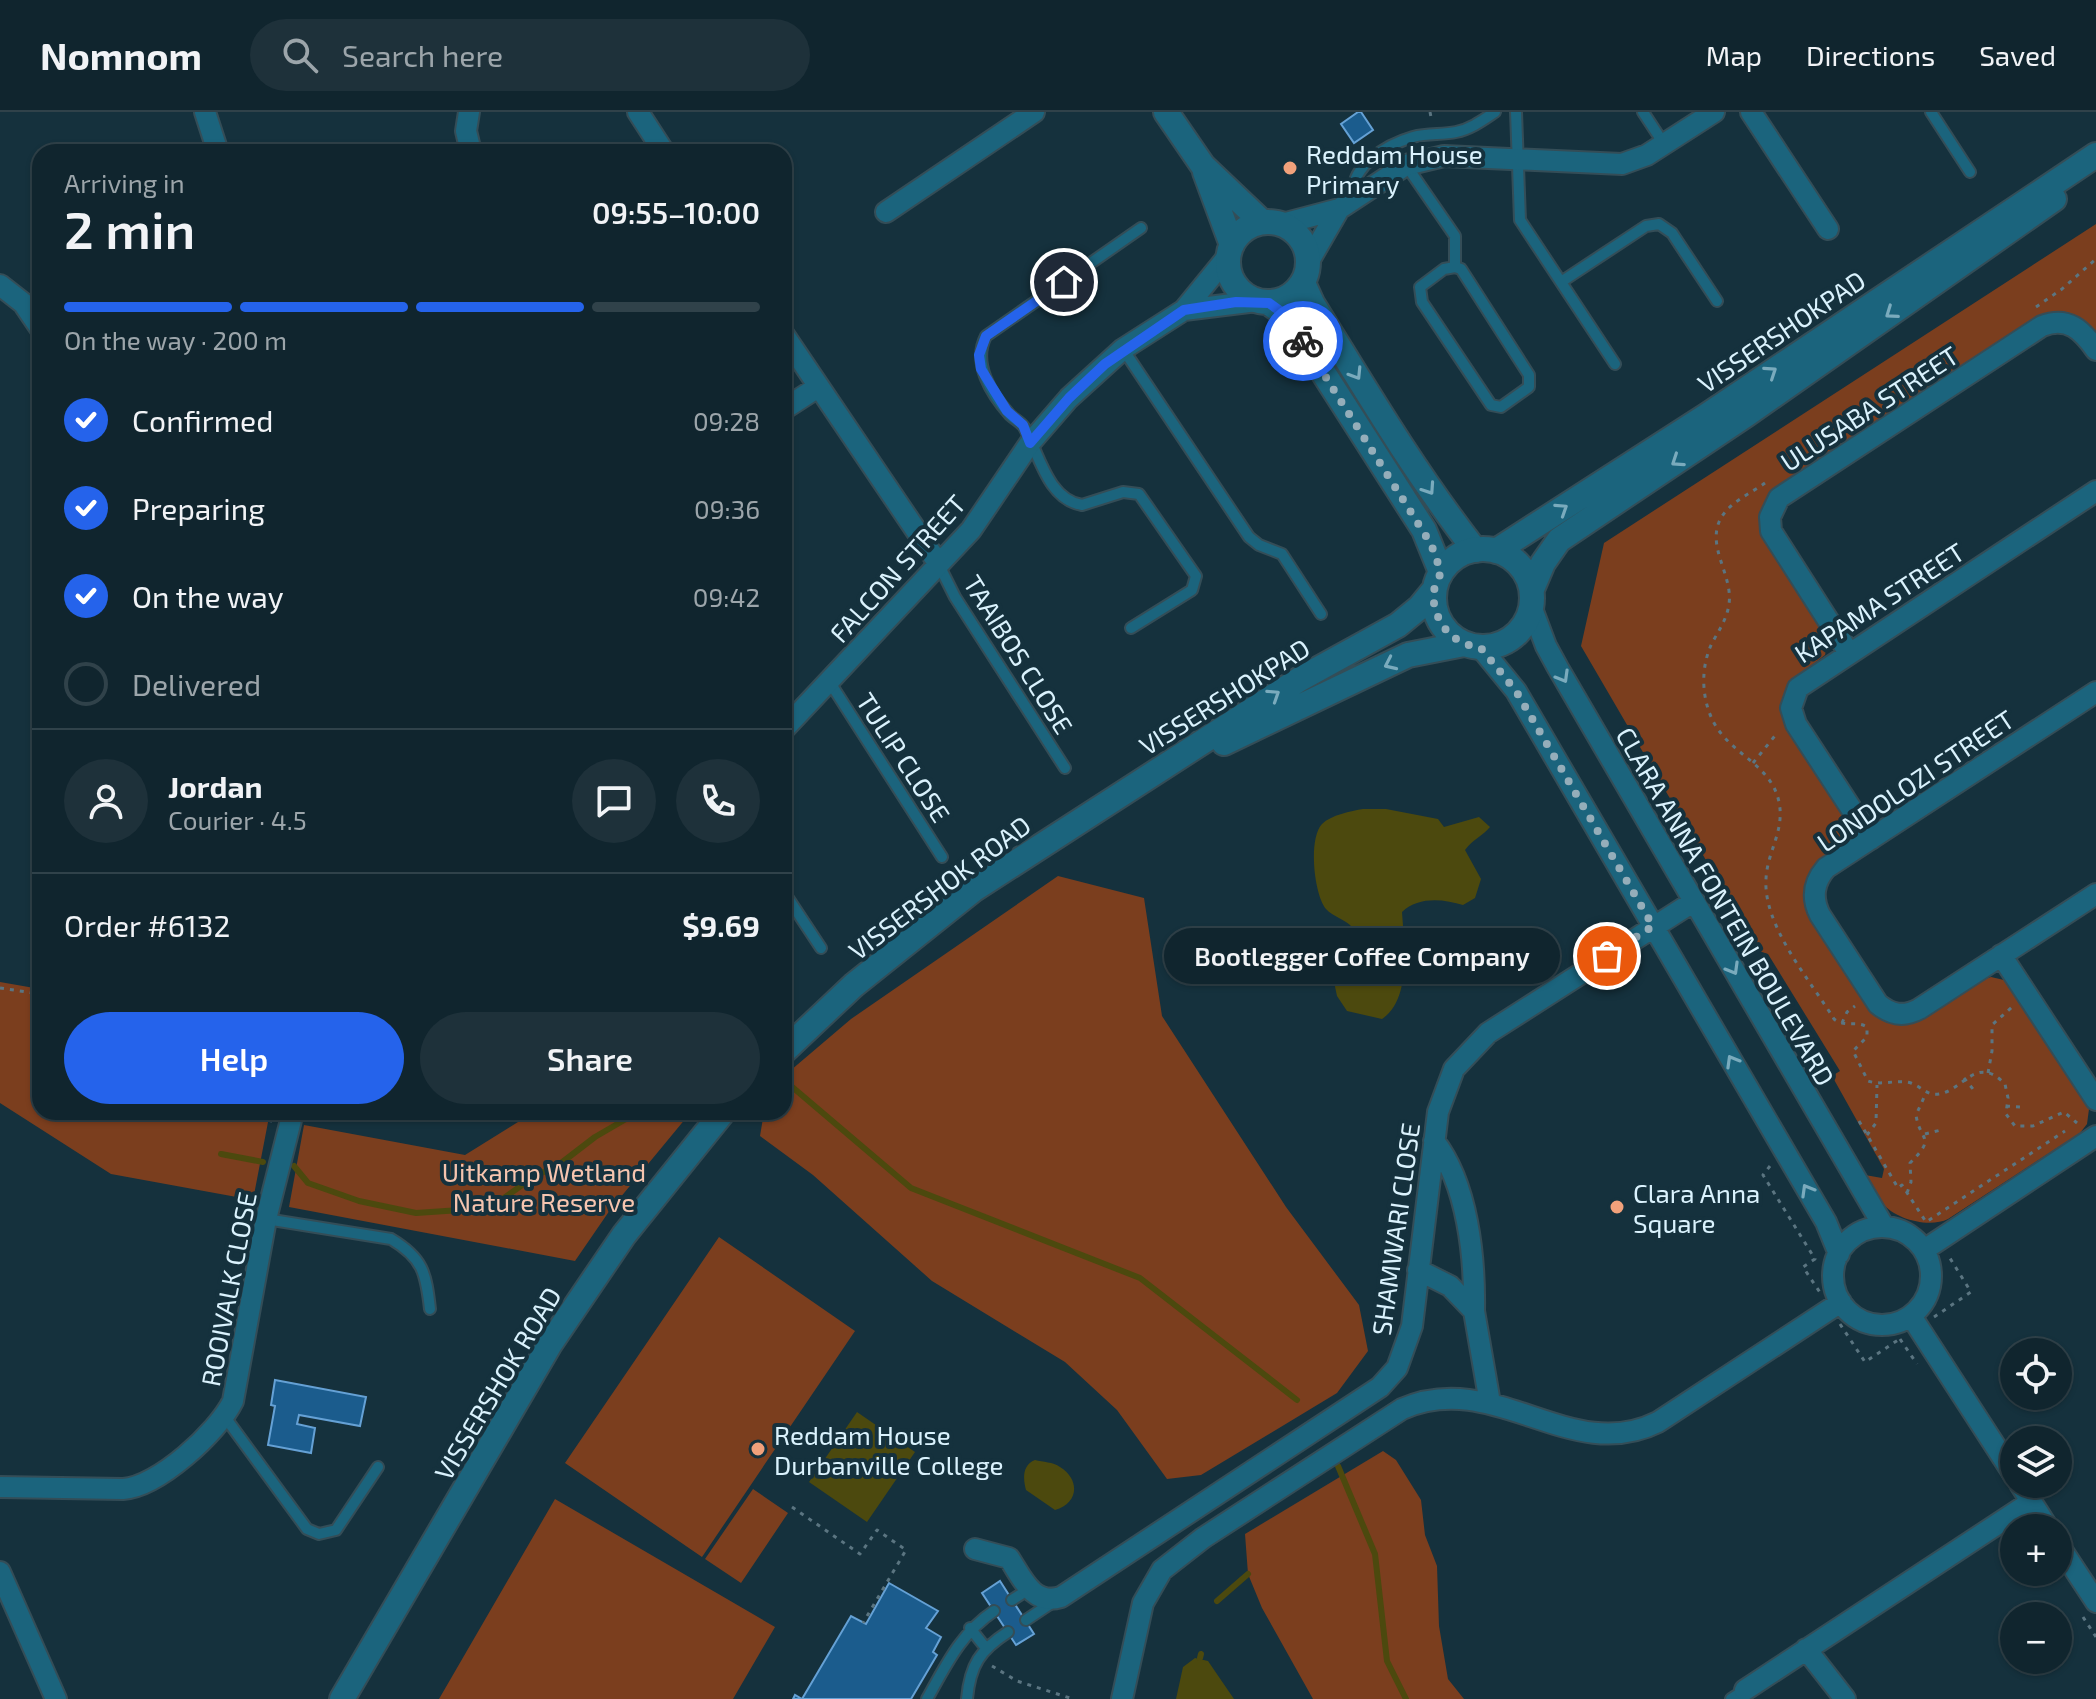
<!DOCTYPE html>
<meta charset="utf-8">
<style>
:root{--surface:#10252e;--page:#1e313a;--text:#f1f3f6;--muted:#9ca5aa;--line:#30424a;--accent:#2563eb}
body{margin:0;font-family:"Exo 2",sans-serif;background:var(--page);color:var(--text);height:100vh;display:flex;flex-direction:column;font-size:30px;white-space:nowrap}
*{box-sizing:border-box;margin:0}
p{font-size:26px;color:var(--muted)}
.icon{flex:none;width:44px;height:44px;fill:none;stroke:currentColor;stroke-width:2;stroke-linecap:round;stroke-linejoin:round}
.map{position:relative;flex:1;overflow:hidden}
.details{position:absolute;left:32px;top:32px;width:760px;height:976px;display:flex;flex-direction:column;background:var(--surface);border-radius:24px;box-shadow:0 2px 6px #0004,0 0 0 2px var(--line)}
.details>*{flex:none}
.fabs{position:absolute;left:2000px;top:1226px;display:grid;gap:16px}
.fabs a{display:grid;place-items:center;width:72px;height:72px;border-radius:50%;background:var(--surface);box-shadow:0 2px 6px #0004,0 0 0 2px var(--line);font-size:40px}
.pin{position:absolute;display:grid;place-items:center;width:68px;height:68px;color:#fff;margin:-34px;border:4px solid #fff;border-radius:50%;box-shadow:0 2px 8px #0007}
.courier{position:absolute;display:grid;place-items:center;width:80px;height:80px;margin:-40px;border:6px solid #2563eb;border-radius:50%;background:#fff;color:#222;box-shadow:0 2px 10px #0007}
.bubble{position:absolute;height:56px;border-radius:28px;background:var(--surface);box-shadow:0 2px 6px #0004,0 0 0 2px var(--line);font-size:26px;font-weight:600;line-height:56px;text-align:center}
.headline em{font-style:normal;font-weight:600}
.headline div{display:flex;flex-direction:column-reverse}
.headline{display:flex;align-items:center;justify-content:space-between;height:136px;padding:0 32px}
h1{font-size:52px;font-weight:600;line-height:60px}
.bar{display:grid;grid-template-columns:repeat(4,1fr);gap:12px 8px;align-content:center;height:96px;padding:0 32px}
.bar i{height:10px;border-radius:6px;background:var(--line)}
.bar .current{background:var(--accent)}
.bar p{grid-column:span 4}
.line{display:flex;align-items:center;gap:20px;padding:0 32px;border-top:2px solid var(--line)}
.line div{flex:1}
.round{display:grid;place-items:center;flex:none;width:84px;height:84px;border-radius:42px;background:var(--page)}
ol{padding:0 32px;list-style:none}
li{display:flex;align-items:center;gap:24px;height:88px}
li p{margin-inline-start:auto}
li .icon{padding:8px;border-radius:50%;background:var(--accent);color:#fff;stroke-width:4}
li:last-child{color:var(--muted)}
li i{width:44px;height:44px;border:4px solid var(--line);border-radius:50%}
.primary-button{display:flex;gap:16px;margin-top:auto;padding:16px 32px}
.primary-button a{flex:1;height:92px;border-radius:48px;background:var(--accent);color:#fff;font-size:32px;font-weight:600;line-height:92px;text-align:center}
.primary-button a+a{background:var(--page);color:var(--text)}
header{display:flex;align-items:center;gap:48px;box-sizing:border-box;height:112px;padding:0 40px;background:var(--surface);border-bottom:2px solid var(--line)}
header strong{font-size:38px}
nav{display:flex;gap:44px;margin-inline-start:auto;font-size:28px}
.search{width:560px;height:72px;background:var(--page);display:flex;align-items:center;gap:20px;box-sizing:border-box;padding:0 28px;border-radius:44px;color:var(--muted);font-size:30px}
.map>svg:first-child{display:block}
.green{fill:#7b3e1e}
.water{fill:#4c490e}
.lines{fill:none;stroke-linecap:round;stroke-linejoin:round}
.stream{stroke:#4c490e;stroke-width:6}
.building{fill:#1b5c8d;stroke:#65a1d5;stroke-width:2}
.service-casing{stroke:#344d57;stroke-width:14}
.minor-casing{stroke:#344d57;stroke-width:24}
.tertiary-casing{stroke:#344d57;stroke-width:28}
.secondary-casing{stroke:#344d57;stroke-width:28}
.path{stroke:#5b7581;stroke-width:3;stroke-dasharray:4 6;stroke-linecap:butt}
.service{stroke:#1b647d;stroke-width:10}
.minor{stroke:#1b647d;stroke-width:20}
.tertiary{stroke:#1b647d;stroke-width:24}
.secondary{stroke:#1b647d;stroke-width:24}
.oneway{stroke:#7aabbd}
.done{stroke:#95aeba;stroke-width:8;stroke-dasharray:0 14.4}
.route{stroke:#2563eb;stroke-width:10}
.poi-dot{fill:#f1a17b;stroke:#15313d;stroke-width:3}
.labels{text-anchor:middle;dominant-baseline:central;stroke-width:8;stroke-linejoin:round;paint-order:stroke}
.poi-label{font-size:26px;fill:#daf2fd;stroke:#15313d;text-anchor:start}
.street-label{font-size:26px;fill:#daf2fd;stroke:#15313d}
.park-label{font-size:26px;fill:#f6c5af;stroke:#15313d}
</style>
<header>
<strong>Nomnom</strong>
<div class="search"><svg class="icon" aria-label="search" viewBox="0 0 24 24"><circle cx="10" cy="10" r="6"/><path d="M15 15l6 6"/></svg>Search here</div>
<nav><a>Map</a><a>Directions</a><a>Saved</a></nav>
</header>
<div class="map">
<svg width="2096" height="1587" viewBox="0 0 2096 1587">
<rect width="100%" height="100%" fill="#15313d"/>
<path class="green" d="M2096 112V224L2068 203 1767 390 1828 530 1825 543 1798 564 1786 580 1850 716 1845 732 1811 759 1805 774V790L1876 901 1991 865 2004 868 2089 997 2087 1012 2080 1021 1948 1107C1930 1116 1896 1108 1882 1091 1876 1083 1871 1072 1865 1063L1882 1066 1884 1057 1832 964 1840 959 1768 842 1759 839 1581 534 1604 431Z
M1058 764 1144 786 1162 904 1286 1095 1359 1193 1368 1239 1337 1281 1201 1363 1167 1367 1117 1298 1065 1250 932 1169 813 1063 760 1024 764 1000H784V964L851 907Z
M0 870 40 877V1000H241L269 1005 253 1088 111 1062 0 991Z
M534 1000H691L610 1098 575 1149 289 1095 304 1013 465 1043Z
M719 1125 855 1219 702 1445 565 1351Z
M1383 1339 1396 1348 1421 1388 1425 1423 1437 1454 1439 1514 1448 1567 1464 1587H1313L1262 1496 1248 1462 1245 1422Z
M753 1377 788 1401 741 1471 705 1447Z
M555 1387 775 1515 733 1587H439Z"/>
<path class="water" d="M1363 697H1386L1438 707 1444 715 1479 705 1490 715C1483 724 1473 727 1465 738L1481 767 1475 786 1463 793C1444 787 1418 784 1402 800 1404 831 1412 887 1382 907L1347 899 1337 884 1334 870 1357 836 1352 815C1345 807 1333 805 1326 797 1314 782 1308 727 1322 712 1331 703 1351 699 1363 697Z
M857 1300 915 1340 867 1410 809 1370Z
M1035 1348C1043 1350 1053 1350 1060 1355 1081 1368 1078 1392 1055 1398L1026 1378C1023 1367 1022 1353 1035 1348Z
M1195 1546 1208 1549 1234 1587H1176L1183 1555Z"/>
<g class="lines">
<path class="stream" d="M784 968 911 1076 1140 1166 1297 1288
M221 1042 263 1050
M294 1054 308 1071 359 1089 416 1101 490 1096 539 1061 552 1058 595 1025 638 1000
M1338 1354 1375 1442 1387 1549 1406 1587
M1217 1489 1248 1462
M1200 1546 1201 1542"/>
</g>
<path class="building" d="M1358 0H1361L1373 18 1354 31 1341 12Z
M275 1268 366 1285 360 1314 299 1303 297 1312 315 1316 311 1341 268 1333 275 1294 271 1293Z
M1000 1469 1034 1522 1016 1533 982 1481Z
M889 1471 938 1499 926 1516 941 1525 933 1540 937 1543 911 1587H793L795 1583 802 1587 851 1504 866 1512Z"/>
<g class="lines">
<g class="service-casing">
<path id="service" d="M1516 0 1520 108 1615 252
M1643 0 1664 32
M1931 0 1970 60
M1406 53 1455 124V155
M1355 86C1346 55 1389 32 1413 25 1428 21 1442 23 1456 20 1471 17 1483 8 1495 0
M1455 155 1461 157 1529 263V275L1501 295 1491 293 1422 190 1420 175 1444 157Z
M1561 170 1646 114 1659 112 1672 121 1717 189
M1123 237 1249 425 1259 433 1282 442 1321 502
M939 453 955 485 1065 656
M1131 516 1192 478 1196 464 1139 382 1123 380 1082 393C1047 387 1039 341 1024 315 1021 310 1014 307 1010 303 991 282 972 251 986 224L1141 116
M829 569 942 745
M784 780 821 836
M266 1107 391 1127C423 1146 426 1161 430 1197
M225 1305 307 1417 319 1422 336 1418 378 1355
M1012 1488 1029 1477
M1026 1508 1056 1488
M970 1516 985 1535
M927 1587C946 1553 961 1521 994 1499
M967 1587C970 1553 980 1538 1008 1520
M1731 1587 1745 1578"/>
</g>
<g class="minor-casing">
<path id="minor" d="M205 0 218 40
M469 0 466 19 471 40
M638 0 664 40
M1751 0 1828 117
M886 100 1034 0
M1282 112 1339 97 1406 53 1444 44 1622 52 1647 43 1714 0
M1309 149 1339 97
M0 173 23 191 40 216
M1184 198 1257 189
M784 223 938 451
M784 297 818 275
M1531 494 1546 534 1558 556 1884 1115
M1480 535 1516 579 1826 1110 1839 1142
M1849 541 1771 419 1770 405 1779 386 2042 214C2068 204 2082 218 2096 238
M2096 580 1826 756C1814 770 1811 785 1820 803L1878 892C1891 903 1904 905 1919 897L2096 782
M784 617 971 418 1030 331 1069 286 1123 237 1184 198 1229 143
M1871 727 1796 612 1791 596 1798 576 2096 379
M2001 843 2096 988
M1434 1029C1468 1072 1475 1146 1474 1199
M1833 1164a49 49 0 1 1 98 0a49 49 0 1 1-98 0Z
M1924 1138 2096 1024
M1418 1158 1450 1174 1474 1199 1490 1291
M1911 1204 2014 1363
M2020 1372 2048 1416
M0 1375 123 1377C158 1375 218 1320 233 1289L266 1107 293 1000
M2058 1432 2096 1490
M975 1437 1009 1446C1022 1466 1033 1494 1061 1485L1380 1275 1397 1256 1412 1214 1438 1000 1454 957 1488 921 1693 790
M0 1460 56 1587
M1806 1537 1845 1587
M1745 1578 2031 1390
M1122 1587 1143 1491 1162 1458 1203 1426 1402 1297C1495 1256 1570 1354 1658 1310L1841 1190"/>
</g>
<g class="tertiary-casing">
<path id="tertiary" d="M1166 0 1203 54 1262 110
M1205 60 1232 133
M1228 150a40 40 0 1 1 80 0a40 40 0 1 1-80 0Z
M1303 171 1312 191C1364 275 1414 360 1475 438
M1269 191 1287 204 1424 418 1441 460"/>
</g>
<g class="secondary-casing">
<path id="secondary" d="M1434 486a49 49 0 1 1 98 0a49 49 0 1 1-98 0Z
M1496 439 1706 304 2096 43
M1532 477 1543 451 1559 428 1747 302 2054 87
M1224 631 1408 543 1464 532
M784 939 854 873 973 778 1300 567 1398 513 1420 495 1434 478
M342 1587 550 1232 624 1123 723 1000"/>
</g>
<path class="path" d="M1430 0 1431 5
M2036 195 2062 177 2096 147
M1765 371C1750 382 1727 391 1719 410 1708 437 1733 464 1729 492 1727 507 1719 518 1712 531 1701 554 1701 583 1712 607 1728 642 1771 651 1779 690 1785 719 1767 740 1766 767 1763 814 1810 868 1834 907 1845 916 1856 908 1867 915V925L1853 939 1868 969C1882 974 1896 967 1911 971 1922 975 1927 984 1939 982 1964 978 1976 942 2005 972L2008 986 2006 1002 2015 1014H2033L2064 1000 2077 1011
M1753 651 1778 620
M0 876 40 882
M1842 911 1847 900 1855 894
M1988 961 1992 939V913L2012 895
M1964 966 1973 977
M2006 994 2021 995
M220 1000 272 1009
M1859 1009 1898 1076 1902 1073 1926 1110 2065 1019
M1925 1022 1941 1018
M1867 1023 1876 1011 1877 973
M1770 1054 1763 1063 1815 1147 1803 1155 1821 1182
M1907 1081 1911 1070 1910 1051C1937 1024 1920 1030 1916 1003L1926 981
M1934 1205 1971 1180 1948 1143
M1840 1212 1865 1250 1901 1226
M1900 1227 1917 1252
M792 1395 860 1442 877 1418 906 1438 863 1511
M2083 1505 2096 1525
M992 1554 1017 1569 1073 1587"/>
<use href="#service" class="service"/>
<use href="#minor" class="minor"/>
<use href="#tertiary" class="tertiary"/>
<use href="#secondary" class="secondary"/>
</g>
<defs><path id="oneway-chevron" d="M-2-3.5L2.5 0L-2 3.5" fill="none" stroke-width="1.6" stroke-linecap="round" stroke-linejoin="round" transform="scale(2)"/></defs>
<g class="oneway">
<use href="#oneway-chevron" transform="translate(1891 201) rotate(145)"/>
<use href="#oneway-chevron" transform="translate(1771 260) rotate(-34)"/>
<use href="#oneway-chevron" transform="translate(1356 262) rotate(58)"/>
<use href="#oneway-chevron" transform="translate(1677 349) rotate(146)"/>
<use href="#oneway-chevron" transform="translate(1429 377) rotate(56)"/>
<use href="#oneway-chevron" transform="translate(1562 397) rotate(-33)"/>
<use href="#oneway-chevron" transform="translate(1390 552) rotate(155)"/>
<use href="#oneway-chevron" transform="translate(1563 565) rotate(60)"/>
<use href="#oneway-chevron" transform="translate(1274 583) rotate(-33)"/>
<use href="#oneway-chevron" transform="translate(1733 857) rotate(60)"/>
<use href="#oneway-chevron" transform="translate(1732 949) rotate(-120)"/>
<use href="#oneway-chevron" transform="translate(1807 1078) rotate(-120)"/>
</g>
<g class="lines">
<path class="done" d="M1303 229 1431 432 1441 460 1434 478V494L1440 510 1450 523 1464 532 1480 535 1516 579 1653 814 1607 844"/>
<path class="route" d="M1064 170 986 224 979 243 981 257 992 275 1007 299 1023 313 1030 331 1069 286 1105 252 1184 198 1236 190 1269 191 1287 204 1303 229"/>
</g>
<g class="poi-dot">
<circle cx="1290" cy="56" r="8"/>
<circle cx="1617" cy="1095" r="8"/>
<circle cx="758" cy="1337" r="8"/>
</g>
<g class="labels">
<g class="poi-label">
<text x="1306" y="41">Reddam House<tspan x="1306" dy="30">Primary</tspan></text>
<text x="1633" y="1080">Clara Anna<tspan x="1633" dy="30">Square</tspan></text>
<text x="774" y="1322">Reddam House<tspan x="774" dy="30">Durbanville College</tspan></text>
</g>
<g class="street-label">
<text transform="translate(1781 219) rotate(-34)">VISSERSHOKPAD</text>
<text transform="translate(1869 296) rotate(-33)">ULUSABA STREET</text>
<text transform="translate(897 456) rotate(-48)">FALCON STREET</text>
<text transform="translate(1879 490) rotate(-33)">KAPAMA STREET</text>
<text transform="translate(1019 542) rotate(58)">TAAIBOS CLOSE</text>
<text transform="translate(1224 584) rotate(-32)">VISSERSHOKPAD</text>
<text transform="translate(904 645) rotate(57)">TULIP CLOSE</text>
<text transform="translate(1915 668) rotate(-34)">LONDOLOZI STREET</text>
<text transform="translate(939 775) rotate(-37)">VISSERSHOK ROAD</text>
<text transform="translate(1726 794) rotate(60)">CLARA ANNA FONTEIN BOULEVARD</text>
<text transform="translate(1395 1117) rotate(-82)">SHAMWARI CLOSE</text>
<text transform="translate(228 1177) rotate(-79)">ROOIVALK CLOSE</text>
<text transform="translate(497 1271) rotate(-59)">VISSERSHOK ROAD</text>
</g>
<g class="park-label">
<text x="544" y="1059">Uitkamp Wetland<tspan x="544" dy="30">Nature Reserve</tspan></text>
</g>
</g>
</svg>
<div class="fabs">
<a><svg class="icon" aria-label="locate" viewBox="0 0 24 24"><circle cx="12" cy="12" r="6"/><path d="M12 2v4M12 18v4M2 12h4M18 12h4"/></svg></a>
<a><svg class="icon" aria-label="layers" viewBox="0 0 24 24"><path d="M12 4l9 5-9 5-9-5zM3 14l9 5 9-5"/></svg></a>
<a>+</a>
<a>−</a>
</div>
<div class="pin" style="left:1607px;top:844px;background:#ea580c"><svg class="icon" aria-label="bag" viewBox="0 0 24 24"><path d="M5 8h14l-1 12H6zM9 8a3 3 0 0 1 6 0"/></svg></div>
<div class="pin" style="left:1064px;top:170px;background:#1f2937"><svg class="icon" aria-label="home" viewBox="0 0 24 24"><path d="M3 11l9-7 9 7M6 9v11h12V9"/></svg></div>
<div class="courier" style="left:1303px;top:229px"><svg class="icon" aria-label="bike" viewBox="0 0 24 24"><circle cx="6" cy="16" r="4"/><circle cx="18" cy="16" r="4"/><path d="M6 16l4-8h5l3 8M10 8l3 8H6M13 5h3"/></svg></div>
<div class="bubble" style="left:1164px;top:816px;width:396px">Bootlegger Coffee Company</div>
<section class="details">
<div class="headline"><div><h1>2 min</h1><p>Arriving in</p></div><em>09:55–10:00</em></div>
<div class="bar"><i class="current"></i><i class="current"></i><i class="current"></i><i></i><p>On the way · 200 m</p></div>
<ol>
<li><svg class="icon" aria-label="check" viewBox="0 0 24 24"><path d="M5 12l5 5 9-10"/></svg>Confirmed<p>09:28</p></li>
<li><svg class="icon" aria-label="check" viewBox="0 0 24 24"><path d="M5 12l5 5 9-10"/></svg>Preparing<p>09:36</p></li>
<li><svg class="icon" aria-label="check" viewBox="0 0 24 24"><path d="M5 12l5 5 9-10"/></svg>On the way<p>09:42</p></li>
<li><i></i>Delivered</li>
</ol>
<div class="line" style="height:144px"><a class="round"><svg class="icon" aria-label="person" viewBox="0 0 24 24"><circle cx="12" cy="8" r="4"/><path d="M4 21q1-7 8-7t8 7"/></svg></a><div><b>Jordan</b><p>Courier · 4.5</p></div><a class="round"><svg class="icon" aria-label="chat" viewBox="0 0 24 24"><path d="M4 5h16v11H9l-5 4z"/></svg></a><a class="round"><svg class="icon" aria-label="phone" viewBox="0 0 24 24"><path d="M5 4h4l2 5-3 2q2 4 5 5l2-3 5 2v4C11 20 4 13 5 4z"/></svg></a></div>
<div class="line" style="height:104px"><div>Order #6132</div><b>$9.69</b></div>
<div class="primary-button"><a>Help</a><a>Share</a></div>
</section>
</div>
